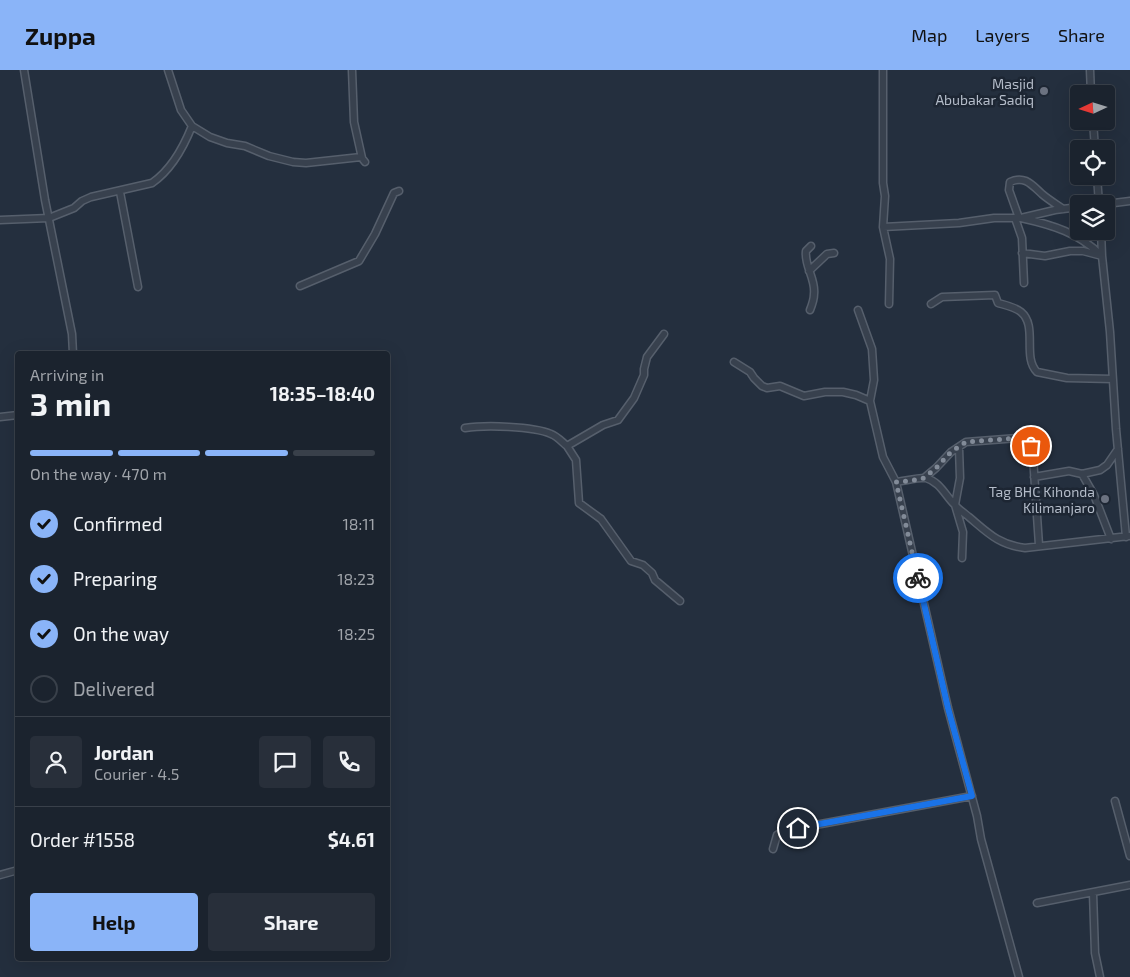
<!DOCTYPE html>
<meta charset="utf-8">
<style>
:root{--surface:#1b232e;--page:#282f3a;--text:#f1f3f6;--muted:#a0a4aa;--line:#39404a;--accent:#8ab4f8}
body{margin:0;font-family:"Exo 2",sans-serif;background:var(--page);color:var(--text);height:100vh;display:flex;flex-direction:column;font-size:19px;white-space:nowrap}
*{box-sizing:border-box;margin:0}
p{font-size:16px;color:var(--muted)}
.icon{flex:none;width:28px;height:28px;fill:none;stroke:currentColor;stroke-width:2;stroke-linecap:round;stroke-linejoin:round}
.map{position:relative;flex:1;overflow:hidden}
.side{position:absolute;left:15px;top:281px;width:375px;height:610px;display:flex;flex-direction:column;background:var(--surface);border-radius:5px;box-shadow:0 5px 20px #0002,0 0 0 1px var(--line)}
.side>*{flex:none}
.needle{width:32px;rotate:266deg}
.tools{position:absolute;left:1070px;top:15px;display:grid;gap:10px}
.tools a{display:grid;place-items:center;width:45px;height:45px;border-radius:5px;background:var(--surface);box-shadow:0 5px 20px #0002,0 0 0 1px var(--line);font-size:25px}
.pin{position:absolute;display:grid;place-items:center;width:42px;height:42px;color:#fff;margin:-21px;border:2px solid #fff;border-radius:50%;box-shadow:0 1px 5px #0007}
.courier{position:absolute;display:grid;place-items:center;width:50px;height:50px;margin:-25px;border:4px solid #1a73e8;border-radius:50%;background:#fff;color:#222;box-shadow:0 1px 6px #0007}
.summary em{font-style:normal;font-weight:700}
.summary div{display:flex;flex-direction:column-reverse}
.summary{display:flex;align-items:center;justify-content:space-between;height:85px;padding:0 15px}
h1{font-size:32px;font-weight:700;line-height:38px}
.bar{display:grid;grid-template-columns:repeat(4,1fr);gap:8px 5px;align-content:center;height:60px;padding:0 15px}
.bar i{height:6px;border-radius:4px;background:var(--line)}
.bar .selected{background:var(--accent)}
.bar p{grid-column:span 4}
.line{display:flex;align-items:center;gap:12px;padding:0 15px;border-top:1px solid var(--line)}
.line div{flex:1}
.round{display:grid;place-items:center;flex:none;width:52px;height:52px;border-radius:5px;background:var(--page)}
ol{padding:0 15px;list-style:none}
li{display:flex;align-items:center;gap:15px;height:55px}
li p{margin-inline-start:auto}
li .icon{padding:5px;border-radius:50%;background:var(--accent);color:#111;stroke-width:4}
li:last-child{color:var(--muted)}
li i{width:28px;height:28px;border:2px solid var(--line);border-radius:50%}
.primary-button{display:flex;gap:10px;margin-top:auto;padding:10px 15px}
.primary-button a{flex:1;height:58px;border-radius:5px;background:var(--accent);color:#111;font-size:20px;font-weight:700;line-height:58px;text-align:center}
.primary-button a+a{background:var(--page);color:var(--text)}
header{display:flex;align-items:center;gap:30px;box-sizing:border-box;height:70px;padding:0 25px;background:var(--accent);color:#111}
header strong{font-size:24px}
nav{display:flex;gap:28px;margin-inline-start:auto;font-size:18px}
.map>svg:first-child{display:block}
.lines{fill:none;stroke-linecap:round;stroke-linejoin:round}
.street-casing{stroke:#565f6c;stroke-width:9}
.street{stroke:#38414e;stroke-width:6}
.done{stroke:#828b98;stroke-width:5;stroke-dasharray:0 9}
.route{stroke:#1a73e8;stroke-width:6}
.worship-dot{fill:#6b7280;stroke:#1d2633;stroke-width:2}
.labels{text-anchor:middle;dominant-baseline:central;stroke-width:5;stroke-linejoin:round;paint-order:stroke}
.poi-label{font-size:14px;fill:#b4bcc9;stroke:#1d2633;text-anchor:end}
</style>
<header>
<strong>Zuppa</strong>
<nav><a>Map</a><a>Layers</a><a>Share</a></nav>
</header>
<div class="map">
<svg width="1130" height="907" viewBox="0 0 1130 907">
<rect width="100%" height="100%" fill="#242f3e"/>
<g class="lines">
<g class="street-casing">
<path id="street" d="M24 0 45 130 72 264 73 284
M168 0 181 40 192 56 210 67 227 73 245 76 269 86 293 92 306 93 361 87 365 92
M352 0 354 52 362 88
M883 0V113L885 126 883 157 890 189 889 234
M1090 0 1091 24
M1093 51 1095 79
M1097 106 1099 134
M120 122 138 217
M1106 134 1130 131
M1015 148 1022 168 1024 213
M1019 148 1009 120 1010 112C1025 105 1032 115 1042 124 1049 130 1056 134 1063 139
M1021 148C1053 155 1079 163 1102 186L1110 262 1116 359 1126 467
M0 150 49 148 74 138 82 131 91 127 152 113C171 100 184 76 192 56
M883 157 959 153 994 148H1021L1055 140 1079 137
M1022 183 1045 186 1070 181H1083L1102 186 1101 161
M809 201 827 184 834 183
M300 216 359 191 375 164 394 123 399 121
M931 234 942 227 995 225 998 233C1005 235 1015 237 1021 242 1038 256 1022 287 1037 302L1067 308 1113 309
M810 240C812 235 814 229 814 224 816 209 804 196 806 181L811 176
M858 240 872 279 874 310 870 331 883 387 896 412 948 638 977 746 981 769 1019 907
M734 292 750 302 754 308 762 316 767 318 780 316 804 326 825 322H843L856 325 870 331
M0 347 18 345
M465 358C485 355 533 356 551 364 557 366 562 372 567 376L603 355 618 350 634 328 644 305V299L647 287 664 264
M567 376 576 390 579 433 601 449 631 491 643 495 652 503 655 510 680 531
M959 378 960 408 955 435 963 462 962 488
M1082 404 1094 425 1111 469
M1034 407 1069 401 1082 404 1100 400 1107 395 1118 379
M924 408 936 398 951 382 966 372 1018 368 1027 370 1031 376 1033 387 1039 475
M896 412C904 411 921 407 926 408 940 412 945 425 954 434 958 439 964 443 969 447 988 463 999 475 1025 478L1129 466
M1115 731 1130 786
M773 779 777 765 783 761 972 726
M0 805 18 800
M1093 823 1095 883 1100 907
M1037 833 1130 815"/>
</g>
<use href="#street" class="street"/>
</g>
<g class="lines">
<path class="done" d="M918 508 896 412 910 411 924 408 936 398 951 382 966 372 1018 368 1027 370 1031 376"/>
<path class="route" d="M798 758 972 726 948 638 918 508"/>
</g>
<g class="worship-dot">
<circle cx="1044" cy="21" r="5"/>
<circle cx="1105" cy="429" r="5"/>
</g>
<g class="labels">
<g class="poi-label">
<text x="1034" y="13">Masjid<tspan x="1034" dy="16">Abubakar Sadiq</tspan></text>
<text x="1095" y="421">Tag BHC Kihonda<tspan x="1095" dy="16">Kilimanjaro</tspan></text>
</g>
</g>
</svg>
<div class="tools">
<a><svg class="needle" viewBox="-14 -14 28 28"><path d="M0-13l5 13h-10z" fill="#e53935"/><path d="M0 13l5-13h-10z" fill="#a0a4aa"/></svg></a>
<a><svg class="icon" aria-label="locate" viewBox="0 0 24 24"><circle cx="12" cy="12" r="6"/><path d="M12 2v4M12 18v4M2 12h4M18 12h4"/></svg></a>
<a><svg class="icon" aria-label="layers" viewBox="0 0 24 24"><path d="M12 4l9 5-9 5-9-5zM3 14l9 5 9-5"/></svg></a>
</div>
<div class="pin" style="left:1031px;top:376px;background:#ea580c"><svg class="icon" aria-label="bag" viewBox="0 0 24 24"><path d="M5 8h14l-1 12H6zM9 8a3 3 0 0 1 6 0"/></svg></div>
<div class="pin" style="left:798px;top:758px;background:#1f2937"><svg class="icon" aria-label="home" viewBox="0 0 24 24"><path d="M3 11l9-7 9 7M6 9v11h12V9"/></svg></div>
<div class="courier" style="left:918px;top:508px"><svg class="icon" aria-label="bike" viewBox="0 0 24 24"><circle cx="6" cy="16" r="4"/><circle cx="18" cy="16" r="4"/><path d="M6 16l4-8h5l3 8M10 8l3 8H6M13 5h3"/></svg></div>
<section class="side">
<div class="summary"><div><h1>3 min</h1><p>Arriving in</p></div><em>18:35–18:40</em></div>
<div class="bar"><i class="selected"></i><i class="selected"></i><i class="selected"></i><i></i><p>On the way · 470 m</p></div>
<ol>
<li><svg class="icon" aria-label="check" viewBox="0 0 24 24"><path d="M5 12l5 5 9-10"/></svg>Confirmed<p>18:11</p></li>
<li><svg class="icon" aria-label="check" viewBox="0 0 24 24"><path d="M5 12l5 5 9-10"/></svg>Preparing<p>18:23</p></li>
<li><svg class="icon" aria-label="check" viewBox="0 0 24 24"><path d="M5 12l5 5 9-10"/></svg>On the way<p>18:25</p></li>
<li><i></i>Delivered</li>
</ol>
<div class="line" style="height:90px"><a class="round"><svg class="icon" aria-label="person" viewBox="0 0 24 24"><circle cx="12" cy="8" r="4"/><path d="M4 21q1-7 8-7t8 7"/></svg></a><div><b>Jordan</b><p>Courier · 4.5</p></div><a class="round"><svg class="icon" aria-label="chat" viewBox="0 0 24 24"><path d="M4 5h16v11H9l-5 4z"/></svg></a><a class="round"><svg class="icon" aria-label="phone" viewBox="0 0 24 24"><path d="M5 4h4l2 5-3 2q2 4 5 5l2-3 5 2v4C11 20 4 13 5 4z"/></svg></a></div>
<div class="line" style="height:65px"><div>Order #1558</div><b>$4.61</b></div>
<div class="primary-button"><a>Help</a><a>Share</a></div>
</section>
</div>
